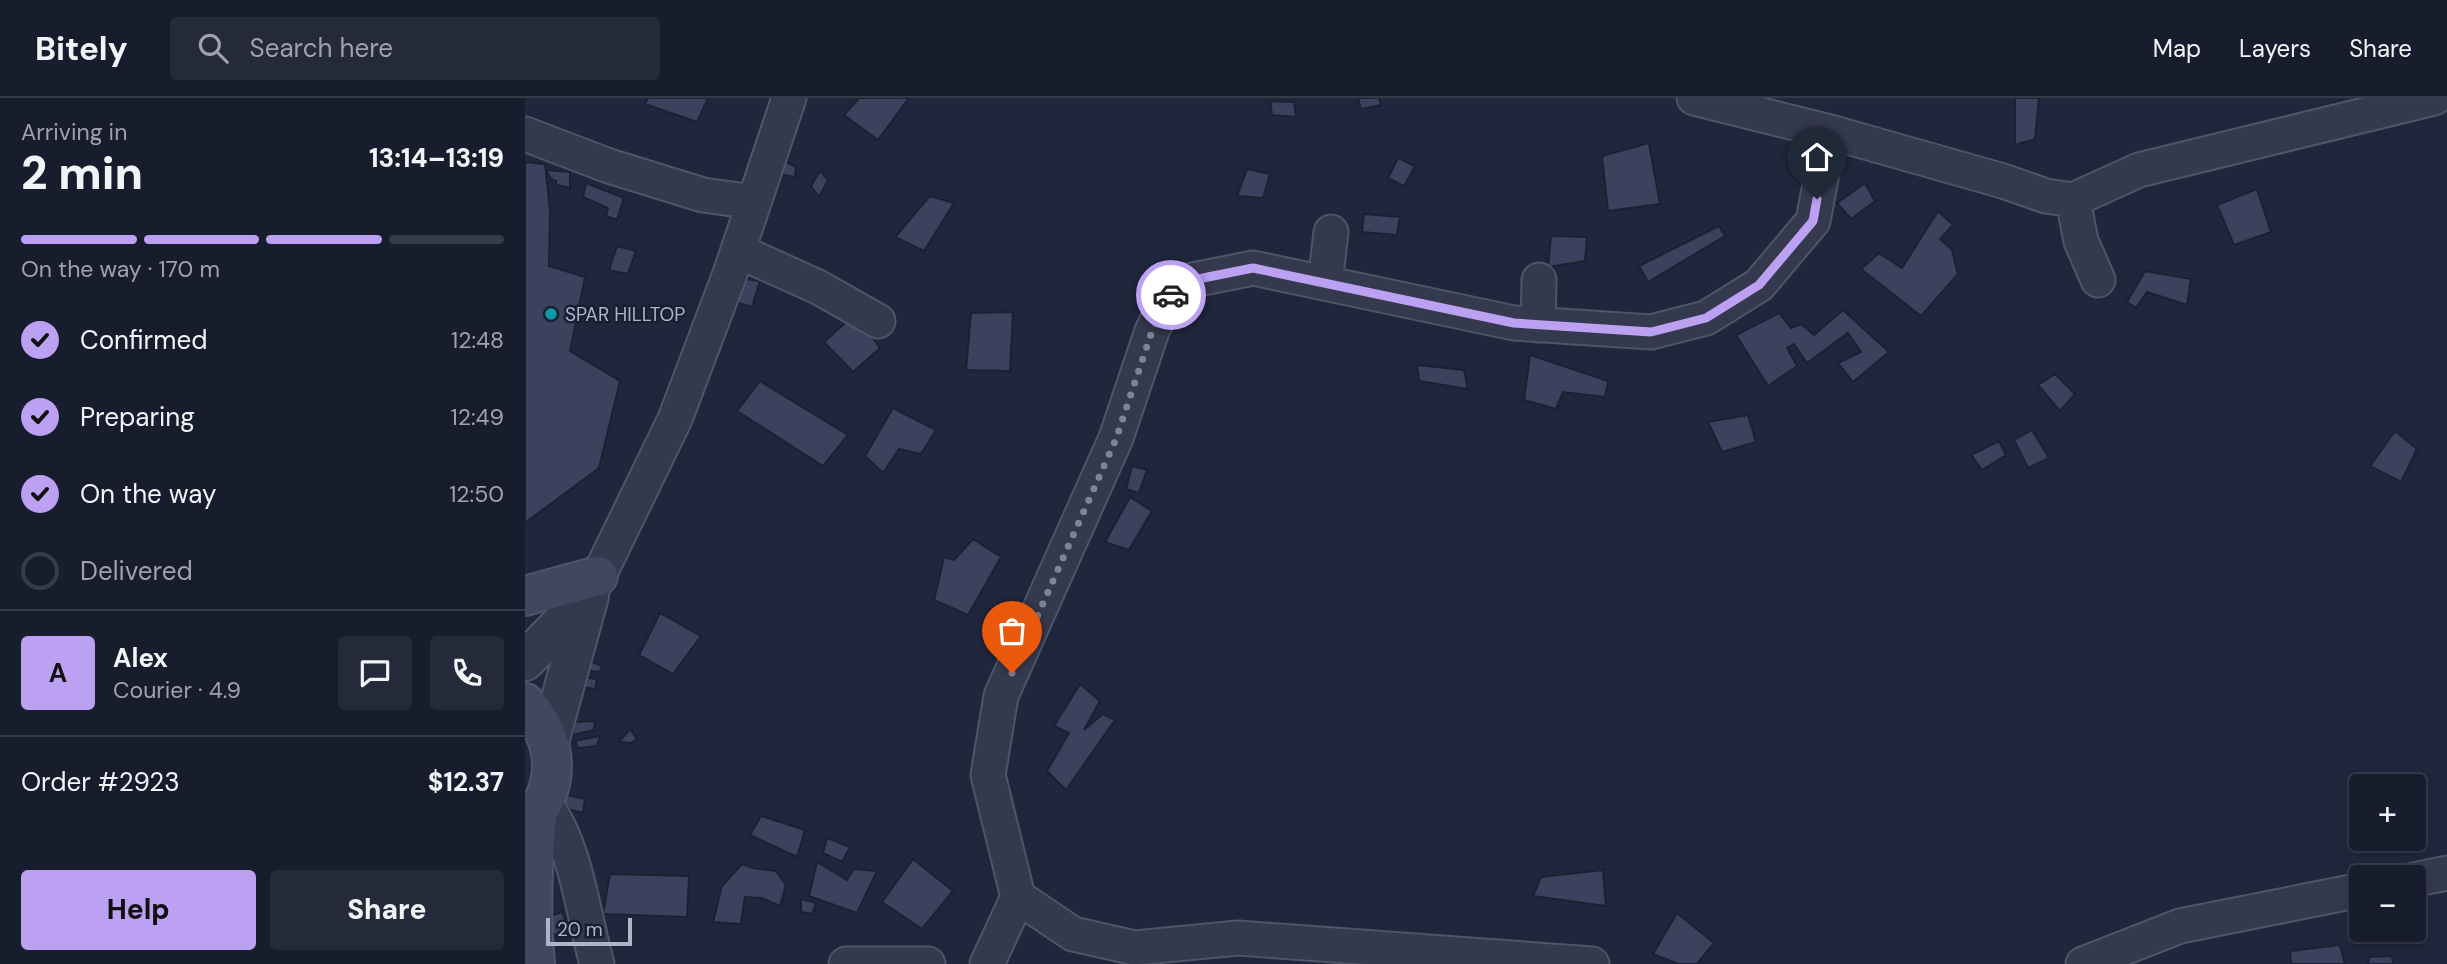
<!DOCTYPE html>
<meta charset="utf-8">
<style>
:root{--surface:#181d2e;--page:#252a3a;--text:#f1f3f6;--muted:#9fa2aa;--line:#363b4a;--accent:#bca0f2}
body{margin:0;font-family:"DM Sans",sans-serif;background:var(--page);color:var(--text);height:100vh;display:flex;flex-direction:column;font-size:26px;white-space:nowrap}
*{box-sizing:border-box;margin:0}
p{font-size:23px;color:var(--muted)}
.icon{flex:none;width:38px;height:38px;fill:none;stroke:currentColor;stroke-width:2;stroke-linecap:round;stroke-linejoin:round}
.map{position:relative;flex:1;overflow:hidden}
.sheet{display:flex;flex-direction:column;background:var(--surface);width:525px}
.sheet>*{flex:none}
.tools{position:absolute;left:1824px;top:676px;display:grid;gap:14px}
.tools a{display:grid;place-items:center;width:77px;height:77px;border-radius:7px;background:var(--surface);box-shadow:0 4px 10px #0003,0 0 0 2px var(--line);font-size:35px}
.scale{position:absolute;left:21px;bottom:18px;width:86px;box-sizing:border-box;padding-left:7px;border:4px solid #afb4c9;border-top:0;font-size:19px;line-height:24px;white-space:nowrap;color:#afb4c9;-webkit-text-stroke:5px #191f32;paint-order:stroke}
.pin{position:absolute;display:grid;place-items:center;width:60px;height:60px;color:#fff;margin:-72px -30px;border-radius:50% 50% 50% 0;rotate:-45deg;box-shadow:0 0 7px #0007}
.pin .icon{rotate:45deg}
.courier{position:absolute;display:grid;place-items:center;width:70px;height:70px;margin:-35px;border:5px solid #bca0f2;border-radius:50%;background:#fff;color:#222;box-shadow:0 2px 9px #0007}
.summary em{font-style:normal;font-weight:800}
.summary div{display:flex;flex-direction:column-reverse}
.summary{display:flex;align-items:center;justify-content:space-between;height:119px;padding:0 21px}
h1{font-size:46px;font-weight:800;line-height:52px}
.bar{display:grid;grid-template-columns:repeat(4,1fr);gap:10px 7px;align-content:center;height:84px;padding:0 21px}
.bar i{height:9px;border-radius:5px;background:var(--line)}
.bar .on{background:var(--accent)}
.bar p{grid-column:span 4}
.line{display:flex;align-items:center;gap:18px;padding:0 21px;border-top:2px solid var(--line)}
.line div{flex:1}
.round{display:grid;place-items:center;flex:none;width:74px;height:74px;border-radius:7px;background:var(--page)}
ol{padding:0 21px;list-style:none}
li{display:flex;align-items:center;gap:21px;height:77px}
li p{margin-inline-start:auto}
li .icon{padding:7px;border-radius:50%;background:var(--accent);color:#111;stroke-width:4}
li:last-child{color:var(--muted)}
li i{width:38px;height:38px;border:4px solid var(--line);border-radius:50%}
.button{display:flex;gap:14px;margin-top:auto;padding:14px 21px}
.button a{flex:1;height:80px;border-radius:7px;background:var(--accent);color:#111;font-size:28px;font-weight:800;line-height:80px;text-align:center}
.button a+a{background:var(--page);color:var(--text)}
header{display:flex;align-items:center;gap:42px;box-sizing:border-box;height:98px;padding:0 35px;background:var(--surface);border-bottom:2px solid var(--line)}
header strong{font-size:33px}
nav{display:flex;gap:38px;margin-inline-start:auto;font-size:24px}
.search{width:490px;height:63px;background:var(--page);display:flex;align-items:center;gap:18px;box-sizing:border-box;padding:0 24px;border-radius:7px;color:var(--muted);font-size:26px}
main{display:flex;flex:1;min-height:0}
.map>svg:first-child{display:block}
.building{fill:#3b425e;stroke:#1b2134;stroke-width:2}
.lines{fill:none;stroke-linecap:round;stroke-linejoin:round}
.minor-casing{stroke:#4f5468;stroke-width:37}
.tertiary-casing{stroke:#4f5468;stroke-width:42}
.secondary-casing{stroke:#4f5468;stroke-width:42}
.minor{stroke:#34394d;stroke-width:33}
.tertiary{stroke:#34394d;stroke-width:38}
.secondary{stroke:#414761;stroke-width:38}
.done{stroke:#7d8398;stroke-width:7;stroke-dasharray:0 12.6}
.route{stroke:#bca0f2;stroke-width:9}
.culture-dot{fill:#0f9aa8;stroke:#191f32;stroke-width:2.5}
.labels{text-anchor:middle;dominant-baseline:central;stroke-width:5;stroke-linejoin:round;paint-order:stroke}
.poi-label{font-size:19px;fill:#afb4c9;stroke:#191f32;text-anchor:start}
</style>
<header>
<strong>Bitely</strong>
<div class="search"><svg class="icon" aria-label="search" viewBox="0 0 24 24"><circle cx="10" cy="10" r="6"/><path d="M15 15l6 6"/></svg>Search here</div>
<nav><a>Map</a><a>Layers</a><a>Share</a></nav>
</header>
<main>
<section class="sheet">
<div class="summary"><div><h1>2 min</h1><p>Arriving in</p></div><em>13:14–13:19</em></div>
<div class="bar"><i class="on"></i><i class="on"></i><i class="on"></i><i></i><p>On the way · 170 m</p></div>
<ol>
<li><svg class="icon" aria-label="check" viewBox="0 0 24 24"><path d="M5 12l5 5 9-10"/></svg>Confirmed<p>12:48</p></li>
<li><svg class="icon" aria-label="check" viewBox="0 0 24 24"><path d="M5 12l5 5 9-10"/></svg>Preparing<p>12:49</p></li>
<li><svg class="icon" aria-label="check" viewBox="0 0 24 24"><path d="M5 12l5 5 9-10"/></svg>On the way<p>12:50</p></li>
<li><i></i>Delivered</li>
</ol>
<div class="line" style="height:126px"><b class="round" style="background:var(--accent);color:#111">A</b><div><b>Alex</b><p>Courier · 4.9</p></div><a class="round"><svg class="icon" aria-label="chat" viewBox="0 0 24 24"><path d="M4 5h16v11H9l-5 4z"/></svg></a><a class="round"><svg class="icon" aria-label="phone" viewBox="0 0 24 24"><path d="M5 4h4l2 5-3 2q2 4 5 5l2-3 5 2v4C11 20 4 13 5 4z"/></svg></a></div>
<div class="line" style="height:91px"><div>Order #2923</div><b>$12.37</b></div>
<div class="button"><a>Help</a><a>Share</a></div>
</section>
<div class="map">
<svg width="1922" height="866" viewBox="0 0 1922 866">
<rect width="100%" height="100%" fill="#20273d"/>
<path class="building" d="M123 0H183L172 24 120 6Z
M334 0H384L353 42 319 17Z
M833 0H854L856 7 836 11Z
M1490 0H1514L1510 41 1490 47Z
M745 3 769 4 771 19 747 17Z
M1124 45 1135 106 1083 113 1077 58Z
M873 60 890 68 879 88 863 80Z
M257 62 271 69 270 79 254 76Z
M0 64 20 66 25 112 24 168 60 179 45 253 95 283 74 370 0 425Z
M722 71 745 76 738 100 712 98Z
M21 72 45 74V90L31 87V83L26 81Z
M295 73 303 82 294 99 286 88Z
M61 85 99 100 92 122 81 118 83 110 58 99Z
M1340 85 1350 103 1326 121 1312 105Z
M1732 91 1746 134 1709 147 1692 107Z
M405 98 429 105 399 153 370 139Z
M1413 113 1428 127 1415 141 1427 152 1433 176 1396 218 1336 171 1354 155 1377 170Z
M839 116 875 119 872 137 837 134Z
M1194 128 1200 138 1123 184 1114 168Z
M1026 138 1062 139 1060 163 1023 169Z
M92 148 111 153 103 176 84 172Z
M1620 173 1666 181 1662 207 1622 194 1611 210 1602 204Z
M219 181 235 183 227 209 213 205Z
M1318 212 1364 254 1328 284 1313 265 1336 254 1323 235 1282 265 1269 246 1262 250 1272 268 1243 288 1211 237 1254 215 1266 230 1276 226 1289 237Z
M488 214 485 273 441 272 446 215Z
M330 216 355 250 328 274 299 244Z
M1005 257 1083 283 1080 299 1038 294 1031 311 999 302Z
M892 267 939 272 943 291 894 283Z
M1530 276 1550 296 1535 313 1513 287Z
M235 283 323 337 298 368 212 313Z
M368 310 411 332 396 356 374 351 358 375 340 358Z
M1223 317 1231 344 1197 354 1183 324Z
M1507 332 1524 360 1503 370 1489 342Z
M1870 333 1892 351 1876 384 1845 368Z
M1474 343 1481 357 1457 372 1446 357Z
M607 368 622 372 614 395 601 391Z
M605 399 627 413 604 452 580 444Z
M448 441 476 459 443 517 409 502 419 459 429 462Z
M135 515 176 538 148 576 114 557Z
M53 560 78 568 74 574 50 571Z
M47 578 72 581 70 591 47 587Z
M555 586 575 603 559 632 578 616 590 622 541 692 522 673 544 635 529 628Z
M70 623 69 632 48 637 49 624Z
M105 631 112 641 106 645 94 644Z
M75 638 72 648 53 650 50 643Z
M37 696 60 701 58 715 38 710Z
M236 718 280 732 272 759 225 737Z
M302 740 325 749 317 764 298 755Z
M388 761 428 793 397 831 357 804Z
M292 764 322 782 329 771 352 773 332 815 284 798Z
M217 766 228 770 251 773 261 787 255 808 237 800 220 799 216 826 188 824 197 788Z
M1078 772 1081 808 1008 798 1016 779Z
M85 776 164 778 162 819 78 816Z
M276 801 291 805 287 816 276 814Z
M37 814 46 834 29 837 20 820Z
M1152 815 1189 845 1172 866H1154L1128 856Z
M1815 847 1820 866H1766L1765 853Z
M1867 858 1868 866H1843L1844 859Z"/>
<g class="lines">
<g class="minor-casing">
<path id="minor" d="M1169 0 1305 34 1478 83 1521 98 1548 102 1614 72 1909 0
M0 36 84 68 178 97 229 104
M1548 102 1556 143 1573 182
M213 153 293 189 353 223
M800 185 806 134
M1013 227 1014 182
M64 498 150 321 206 173 264 0
M19 704C52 750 57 812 72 866
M1888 782 1922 775
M493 799 548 836 610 850 713 840 1067 866
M321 866H403
M462 866 493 799 463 677 476 598 591 340 627 233 644 198 668 182 728 170 989 225 1126 234 1181 220 1234 187 1288 123 1305 34
M1558 866 1655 828 1836 792"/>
</g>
<g class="tertiary-casing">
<path id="tertiary" d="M0 563 62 499
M24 644 64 498"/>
</g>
<g class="secondary-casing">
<path id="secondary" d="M0 498 73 478
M0 605C35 644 37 690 0 729
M10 866C5 814 7 768 12 717"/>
</g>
<use href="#minor" class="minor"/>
<use href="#tertiary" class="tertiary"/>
<use href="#secondary" class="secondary"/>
</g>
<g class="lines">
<path class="done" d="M487 575 591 341 627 233 646 197"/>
<path class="route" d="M646 197 668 182 728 170 989 225 1126 234 1181 220 1234 187 1288 123 1292 101"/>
</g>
<circle class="culture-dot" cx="26" cy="216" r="7"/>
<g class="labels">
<g class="poi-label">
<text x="40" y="216">SPAR HILLTOP</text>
</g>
</g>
</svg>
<div class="tools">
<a>+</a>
<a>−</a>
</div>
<div class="scale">20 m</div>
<div class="pin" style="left:487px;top:575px;background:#ea580c"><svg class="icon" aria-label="bag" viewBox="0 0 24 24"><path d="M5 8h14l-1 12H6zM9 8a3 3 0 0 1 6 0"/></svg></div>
<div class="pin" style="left:1292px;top:101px;background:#1f2937"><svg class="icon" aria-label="home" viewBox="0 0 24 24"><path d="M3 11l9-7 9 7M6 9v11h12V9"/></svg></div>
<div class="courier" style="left:646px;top:197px"><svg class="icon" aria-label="car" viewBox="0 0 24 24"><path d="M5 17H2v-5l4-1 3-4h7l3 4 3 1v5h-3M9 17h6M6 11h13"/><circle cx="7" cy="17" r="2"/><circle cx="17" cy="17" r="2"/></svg></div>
</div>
</main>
